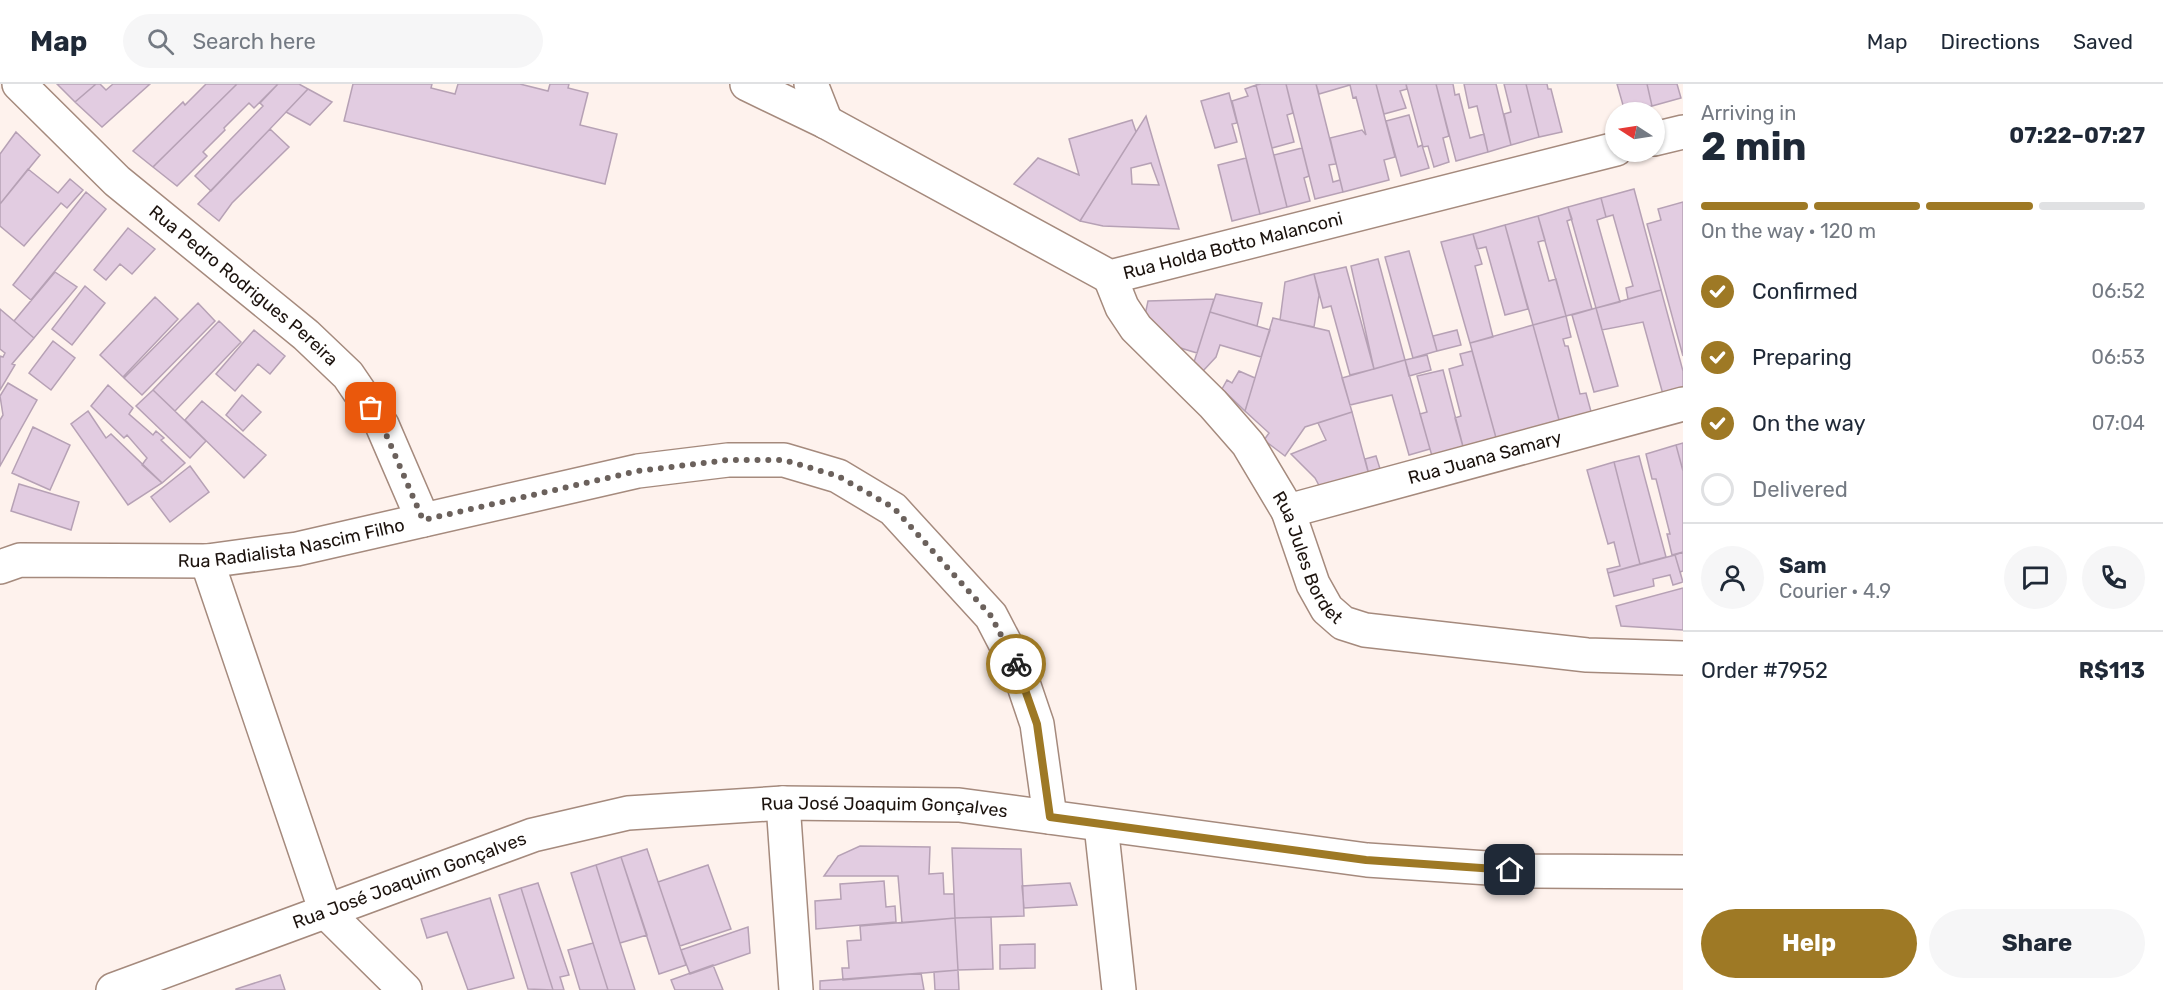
<!DOCTYPE html>
<meta charset="utf-8">
<style>
:root{--surface:#fff;--page:#f6f6f7;--text:#1f2937;--muted:#747a83;--line:#e0e1e3;--accent:#9e7925}
body{margin:0;font-family:Rubik,sans-serif;background:var(--page);color:var(--text);height:100vh;display:flex;flex-direction:column;font-size:22px;white-space:nowrap}
*{box-sizing:border-box;margin:0}
p{font-size:20px;color:var(--muted)}
.icon{flex:none;width:33px;height:33px;fill:none;stroke:currentColor;stroke-width:2;stroke-linecap:round;stroke-linejoin:round}
.map{position:relative;flex:1;overflow:hidden}
.drawer{display:flex;flex-direction:column;background:var(--surface);width:480px}
.drawer>*{flex:none}
.needle{width:39px;rotate:282deg}
.buttons{position:absolute;left:1605px;top:18px;display:grid;gap:12px}
.buttons a{display:grid;place-items:center;width:60px;height:60px;border-radius:50%;background:var(--surface);box-shadow:0 2px 4px #0004;font-size:30px}
.pin{position:absolute;display:grid;place-items:center;width:51px;height:51px;color:#fff;margin:-26px;border-radius:12px;box-shadow:0 3px 9px #0006}
.courier{position:absolute;display:grid;place-items:center;width:60px;height:60px;margin:-30px;border:4px solid #9e7925;border-radius:50%;background:#fff;color:#222;box-shadow:0 2px 8px #0007}
.overview em{font-style:normal;font-weight:700}
.overview div{display:flex;flex-direction:column-reverse}
.overview{display:flex;align-items:center;justify-content:space-between;height:102px;padding:0 18px}
h1{font-size:39px;font-weight:700;line-height:45px}
.bar{display:grid;grid-template-columns:repeat(4,1fr);gap:9px 6px;align-content:center;height:72px;padding:0 18px}
.bar i{height:8px;border-radius:4px;background:var(--line)}
.bar .on{background:var(--accent)}
.bar p{grid-column:span 4}
.line{display:flex;align-items:center;gap:15px;padding:0 18px;border-top:2px solid var(--line)}
.line div{flex:1}
.round{display:grid;place-items:center;flex:none;width:63px;height:63px;border-radius:32px;background:var(--page)}
ol{padding:0 18px;list-style:none}
li{display:flex;align-items:center;gap:18px;height:66px}
li p{margin-inline-start:auto}
li .icon{padding:6px;border-radius:50%;background:var(--accent);color:#fff;stroke-width:4}
li:last-child{color:var(--muted)}
li i{width:33px;height:33px;border:3px solid var(--line);border-radius:50%}
.primary-button{display:flex;gap:12px;margin-top:auto;padding:12px 18px}
.primary-button a{flex:1;height:69px;border-radius:36px;background:var(--accent);color:#fff;font-size:24px;font-weight:700;line-height:69px;text-align:center}
.primary-button a+a{background:var(--page);color:var(--text)}
header{display:flex;align-items:center;gap:36px;box-sizing:border-box;height:84px;padding:0 30px;background:var(--surface);border-bottom:2px solid var(--line)}
header strong{font-size:28px}
nav{display:flex;gap:33px;margin-inline-start:auto;font-size:21px}
.search{width:420px;height:54px;background:var(--page);display:flex;align-items:center;gap:15px;box-sizing:border-box;padding:0 21px;border-radius:33px;color:var(--muted);font-size:22px}
main{display:flex;flex:1;min-height:0}
.map>svg:first-child{display:block}
.building{fill:#e2cce1;stroke:#b6a1b5;stroke-width:1.5;fill-rule:evenodd}
.lines{fill:none;stroke-linecap:round;stroke-linejoin:round}
.minor-casing{stroke:#a58a7d;stroke-width:36}
.minor{stroke:#fff;stroke-width:33}
.done{stroke:#6b615c;stroke-width:6;stroke-dasharray:0 10.8}
.route{stroke:#9e7925;stroke-width:8}
.labels{text-anchor:middle;dominant-baseline:central;stroke-width:6;stroke-linejoin:round;paint-order:stroke}
.street-label{font-size:18px;fill:#1c130e;stroke:#fff}
</style>
<header>
<strong>Map</strong>
<div class="search"><svg class="icon" aria-label="search" viewBox="0 0 24 24"><circle cx="10" cy="10" r="6"/><path d="M15 15l6 6"/></svg>Search here</div>
<nav><a>Map</a><a>Directions</a><a>Saved</a></nav>
</header>
<main>
<div class="map">
<svg width="1683" height="906" viewBox="0 0 1683 906">
<rect width="100%" height="100%" fill="#fef2ed"/>
<path class="building" d="M57 0H96L75 18Z
M96 0H100L106 6 113 0H150L102 43 75 18Z
M206 0H237L153 83 133 67 183 18 185 21Z
M237 0H278L254 24 249 19 224 44 225 46 203 68 207 72 177 102 153 83Z
M278 0H299L308 5 211 107 195 92 263 22 260 19Z
M353 0H432L431 4 455 10 458 0H520L548 7 550 0H569L568 4 588 9 580 41 617 50 605 100 344 37Z
M1261 0H1286L1293 29 1287 31 1294 58 1272 64 1256 1Z
M1286 0H1316L1336 80 1329 81 1333 98 1340 96 1343 108 1315 115Z
M1316 0H1376L1395 73 1384 76 1389 96 1343 108 1330 54 1362 46 1366 51 1356 13 1353 14 1350 1 1319 10Z
M1376 0H1406L1407 5 1400 7 1406 24 1384 30Z
M1406 0H1436L1449 52 1443 54 1449 78 1434 83 1428 62 1423 63Z
M1436 0H1453L1455 11 1459 10 1470 54 1484 50 1488 68 1456 77Z
M1464 0H1496L1511 61 1488 68 1477 22 1469 24Z
M1504 0H1526L1539 53 1511 61 1504 30 1511 28Z
M1526 0H1547L1548 5H1551L1562 48 1539 53Z
M1617 0H1647L1652 22 1625 28Z
M1647 0H1677L1681 14 1652 22Z
M1256 1 1287 123 1260 130 1232 17 1248 12 1245 5Z
M308 5 332 18 310 41 286 28Z
M1229 9 1237 39 1232 40 1237 58 1215 64 1201 17Z
M1409 31 1418 63 1422 61 1429 84 1401 92 1386 37Z
M1146 32 1179 145 1103 142 1080 137ZM1151 79 1159 101 1132 100 1131 84Z
M1132 36 1136 48 1080 137 1014 100 1038 74 1079 91 1069 55Z
M270 45 289 63 232 119 219 137 198 120Z
M16 48 40 71 0 120V70Z
M1302 64 1309 92 1304 94 1310 117 1287 123 1274 71Z
M1246 74 1260 130 1232 137 1218 81Z
M28 85 58 109 70 95 83 106 67 124 61 119 24 162 0 142V120Z
M1634 105 1661 206 1628 215 1626 204 1633 202 1613 131 1606 133 1601 114Z
M86 108 106 125 31 216 13 201Z
M1601 114 1606 133 1597 136 1620 218 1596 224 1568 123Z
M1683 118V272L1647 140 1661 136 1658 125Z
M1568 123 1572 135 1567 137 1592 225 1566 232 1538 132Z
M1538 132 1545 156 1538 158 1549 197 1556 195 1566 232 1533 241 1505 141Z
M1505 141 1528 225 1505 231 1486 163 1477 165 1473 150Z
M128 144 155 165 132 190 120 180 106 196 94 186Z
M1473 150 1482 180 1475 182 1493 253 1470 259 1441 158Z
M1409 167 1437 267 1413 274 1385 173Z
M1378 175 1405 276 1374 285 1351 182Z
M1346 183 1374 285 1350 291 1331 222 1323 224 1314 190Z
M55 188 77 203 34 254 14 237Z
M1314 190 1319 211 1314 243 1280 236 1285 198Z
M85 202 105 219 72 261 52 245Z
M1661 206 1683 287V308L1664 314 1643 238 1602 246 1596 224Z
M1216 210 1262 219 1257 242 1210 228Z
M155 213 178 235 123 293 100 271Z
M1214 215 1197 269 1174 262 1145 231 1148 217Z
M198 219 215 237 142 311 124 294Z
M1596 224 1618 302 1594 308 1572 231Z
M0 225 34 254 12 280 15 281 0 306V272L3 273 5 269 0 265Z
M1210 228 1270 246 1261 273 1220 261 1216 273 1203 287 1194 278Z
M1566 232 1571 253 1563 255 1565 262H1568L1580 310 1586 309 1593 335 1561 343 1533 241Z
M1273 234 1329 247 1352 328 1305 343 1285 372 1264 356 1269 349 1245 327Z
M219 237 241 258 175 327 153 306Z
M1533 241 1561 343 1498 361 1470 259Z
M254 246 285 272 270 290 258 280 235 307 216 290Z
M1457 246 1461 261 1437 267 1433 252Z
M53 257 75 274 51 306 29 289Z
M1472 267 1498 361 1465 370 1455 334 1461 332 1449 285 1463 281 1460 270Z
M1427 271 1431 286 1409 292 1405 276Z
M1405 276 1430 365 1409 371 1392 311 1350 321 1342 294Z
M1443 286 1465 370 1434 379 1420 330 1427 328 1417 292Z
M1239 287 1255 294 1245 327 1222 305 1227 296 1232 299Z
M8 299 37 316 0 382V336L3 331 0 312Z
M108 301 133 324 129 330 153 351 156 347 164 354 161 356 185 379 162 399 142 381 147 374 127 351 124 354 91 322Z
M153 306 206 357 190 374 136 322Z
M242 311 261 328 243 347 226 331Z
M202 317 266 371 244 394 185 336Z
M88 327 106 354 111 350 162 399 128 421 71 340Z
M1352 328 1370 395 1322 407 1315 394 1291 370 1326 356 1318 339Z
M33 343 70 361 50 406 12 389Z
M1683 359V387L1676 361Z
M1676 361 1683 387V468L1672 471 1667 450H1670L1656 395H1652L1646 370Z
M1376 372 1381 388 1369 391 1365 375Z
M1639 372 1666 473 1640 480 1614 378Z
M1614 378 1640 480 1608 489 1607 485 1620 482 1614 458 1608 460 1587 386Z
M190 382 209 408 170 438 151 413Z
M19 400 79 418 71 446 11 427Z
M1683 468V487L1680 488 1675 471Z
M1675 471 1683 498 1673 501 1670 491 1653 495 1654 502 1614 512 1608 489Z
M1683 504V546L1621 542 1616 522Z
M860 762 930 763 929 790 943 789 944 810H954L955 834 902 839 898 792H824L838 772Z
M952 764 1021 765 1024 832 955 834Z
M647 765 686 881 659 890 621 773Z
M621 773 647 851 620 859 596 781Z
M596 781 620 859 635 906H608L593 859 571 789Z
M708 781 731 845 680 862 658 798Z
M884 797 886 823 895 822 896 838 816 845 815 817 841 815 840 800Z
M538 799 569 891 560 893 564 906H553L521 804Z
M1070 799 1077 821 1024 824 1022 802Z
M521 804 553 906 528 905 499 811Z
M490 814 514 894 468 906 447 848 427 854 421 835Z
M991 833 993 885 958 886 955 834Z
M955 834 958 886 843 896 842 884H849L847 857 861 856 860 842Z
M748 843 750 869 690 890 681 866Z
M593 859 608 906H580L568 866Z
M1035 860V884L1000 885V861Z
M713 881 723 906H675L671 896Z
M958 886 959 906H935L934 888Z
M921 889 924 906H820V897Z
M280 891 285 906H236V905Z"/>
<g class="lines">
<g class="minor-casing">
<g id="minor">
<path id="s1" d="M19 0 117 97 306 251 348 291 382 341 423 436"/>
<path id="s2" d="M747 0 826 38 1110 193 1616 65"/>
<path d="M811 0 826 38"/>
<path d="M1654 55 1683 48"/>
<path id="s3" d="M1110 193 1122 223 1136 244 1213 320 1248 360 1288 427 1313 500 1327 525 1343 539 1365 546 1587 571 1683 574"/>
<path id="s4" d="M1288 427 1683 320"/>
<path d="M207 477 326 828 405 906"/>
<path id="s5" d="M0 483 20 476 207 477 297 465 638 387 728 376H784L838 392 893 425 991 532 1018 584 1037 640 1050 733"/>
<path d="M783 719 796 906"/>
<path d="M1101 741 1119 906"/>
<path id="s6" d="M113 906 533 751 628 729 783 719 959 721 1367 776 1534 787 1683 788"/>
</g>
</g>
<use href="#minor" class="minor"/>
</g>
<g class="lines">
<path class="done" d="M371 324 382 341 423 436 638 387 728 376H784L838 392 894 424 991 532 1016 580"/>
<path class="route" d="M1016 580 1037 640 1050 733 1366 776 1510 786"/>
</g>
<g class="labels">
<g class="street-label">
<text stroke="none"><textPath href="#s2" startOffset="538">Rua Holda Botto Malanconi</textPath></text>
<text stroke="none"><textPath href="#s1" startOffset="302">Rua Pedro Rodrigues Pereira</textPath></text>
<text stroke="none"><textPath href="#s4" startOffset="204">Rua Juana Samary</textPath></text>
<text stroke="none"><textPath href="#s5" startOffset="294">Rua Radialista Nascim Filho</textPath></text>
<text stroke="none"><textPath href="#s3" startOffset="348">Rua Jules Bordet</textPath></text>
<text stroke="none"><textPath href="#s6" startOffset="802">Rua José Joaquim Gonçalves</textPath></text>
<text stroke="none"><textPath href="#s6" startOffset="316">Rua José Joaquim Gonçalves</textPath></text>
</g>
</g>
</svg>
<div class="buttons">
<a><svg class="needle" viewBox="-14 -14 28 28"><path d="M0-13l5 13h-10z" fill="#e53935"/><path d="M0 13l5-13h-10z" fill="#747a83"/></svg></a>
</div>
<div class="pin" style="left:371px;top:324px;background:#ea580c"><svg class="icon" aria-label="bag" viewBox="0 0 24 24"><path d="M5 8h14l-1 12H6zM9 8a3 3 0 0 1 6 0"/></svg></div>
<div class="pin" style="left:1510px;top:786px;background:#1f2937"><svg class="icon" aria-label="home" viewBox="0 0 24 24"><path d="M3 11l9-7 9 7M6 9v11h12V9"/></svg></div>
<div class="courier" style="left:1016px;top:580px"><svg class="icon" aria-label="bike" viewBox="0 0 24 24"><circle cx="6" cy="16" r="4"/><circle cx="18" cy="16" r="4"/><path d="M6 16l4-8h5l3 8M10 8l3 8H6M13 5h3"/></svg></div>
</div>
<section class="drawer">
<div class="overview"><div><h1>2 min</h1><p>Arriving in</p></div><em>07:22–07:27</em></div>
<div class="bar"><i class="on"></i><i class="on"></i><i class="on"></i><i></i><p>On the way · 120 m</p></div>
<ol>
<li><svg class="icon" aria-label="check" viewBox="0 0 24 24"><path d="M5 12l5 5 9-10"/></svg>Confirmed<p>06:52</p></li>
<li><svg class="icon" aria-label="check" viewBox="0 0 24 24"><path d="M5 12l5 5 9-10"/></svg>Preparing<p>06:53</p></li>
<li><svg class="icon" aria-label="check" viewBox="0 0 24 24"><path d="M5 12l5 5 9-10"/></svg>On the way<p>07:04</p></li>
<li><i></i>Delivered</li>
</ol>
<div class="line" style="height:108px"><a class="round"><svg class="icon" aria-label="person" viewBox="0 0 24 24"><circle cx="12" cy="8" r="4"/><path d="M4 21q1-7 8-7t8 7"/></svg></a><div><b>Sam</b><p>Courier · 4.9</p></div><a class="round"><svg class="icon" aria-label="chat" viewBox="0 0 24 24"><path d="M4 5h16v11H9l-5 4z"/></svg></a><a class="round"><svg class="icon" aria-label="phone" viewBox="0 0 24 24"><path d="M5 4h4l2 5-3 2q2 4 5 5l2-3 5 2v4C11 20 4 13 5 4z"/></svg></a></div>
<div class="line" style="height:78px"><div>Order #7952</div><b>R$113</b></div>
<div class="primary-button"><a>Help</a><a>Share</a></div>
</section>
</main>
